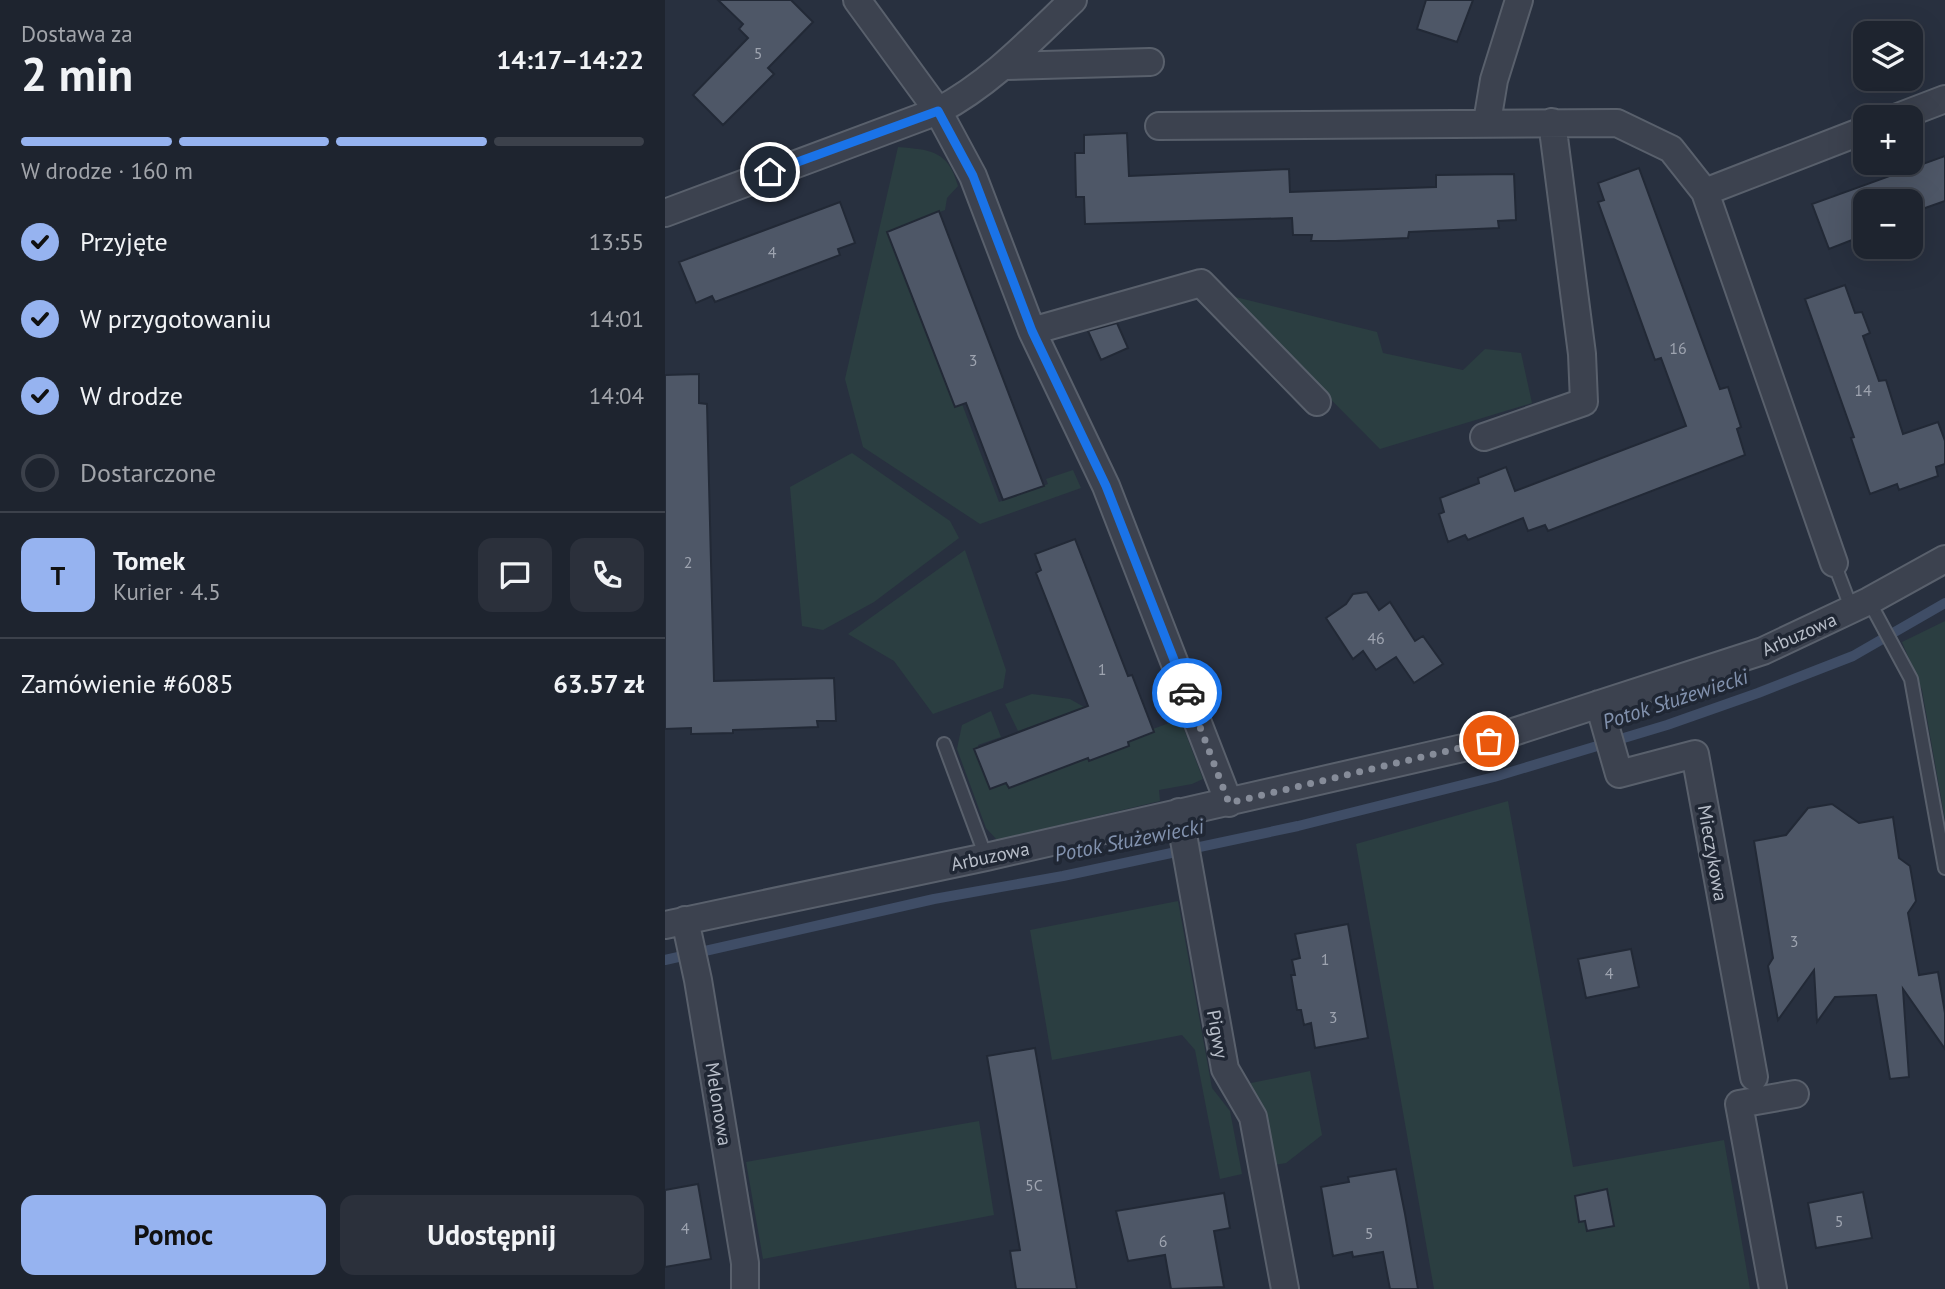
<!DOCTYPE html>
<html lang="pl">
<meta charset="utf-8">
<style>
:root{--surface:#1e242f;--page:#2b303b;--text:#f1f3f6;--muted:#a1a4aa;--line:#3c414b;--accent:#96b3f0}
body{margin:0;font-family:"PT Sans",sans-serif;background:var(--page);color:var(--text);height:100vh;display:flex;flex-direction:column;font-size:26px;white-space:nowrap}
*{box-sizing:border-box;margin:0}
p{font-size:23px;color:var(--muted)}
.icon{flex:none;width:38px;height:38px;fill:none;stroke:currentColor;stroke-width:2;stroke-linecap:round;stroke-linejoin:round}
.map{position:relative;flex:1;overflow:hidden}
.drawer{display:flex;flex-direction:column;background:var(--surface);width:665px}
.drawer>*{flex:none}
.buttons{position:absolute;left:1188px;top:21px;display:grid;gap:14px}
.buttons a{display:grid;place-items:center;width:70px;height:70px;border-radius:14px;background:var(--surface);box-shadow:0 7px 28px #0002,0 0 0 2px var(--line);font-size:35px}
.pin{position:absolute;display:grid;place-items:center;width:60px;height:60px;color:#fff;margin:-30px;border:4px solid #fff;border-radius:50%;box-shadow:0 2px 7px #0007}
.courier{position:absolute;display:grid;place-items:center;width:70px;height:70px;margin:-35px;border:5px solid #1a73e8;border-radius:50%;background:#fff;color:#222;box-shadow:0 2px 9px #0007}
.headline em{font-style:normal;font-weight:600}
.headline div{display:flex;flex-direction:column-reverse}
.headline{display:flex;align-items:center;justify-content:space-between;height:119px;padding:0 21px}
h1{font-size:46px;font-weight:600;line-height:52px}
.bar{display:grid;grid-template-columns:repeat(4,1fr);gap:10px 7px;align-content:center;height:84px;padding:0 21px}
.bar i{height:9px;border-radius:5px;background:var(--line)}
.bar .on{background:var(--accent)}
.bar p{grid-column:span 4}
.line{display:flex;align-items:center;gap:18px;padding:0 21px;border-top:2px solid var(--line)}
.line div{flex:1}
.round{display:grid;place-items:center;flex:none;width:74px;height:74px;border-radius:14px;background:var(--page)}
ol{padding:0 21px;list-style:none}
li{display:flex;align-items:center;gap:21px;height:77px}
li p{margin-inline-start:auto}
li .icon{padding:7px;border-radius:50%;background:var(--accent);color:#111;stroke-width:4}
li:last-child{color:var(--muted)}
li i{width:38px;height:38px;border:4px solid var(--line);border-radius:50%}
.primary-button{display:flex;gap:14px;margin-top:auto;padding:14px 21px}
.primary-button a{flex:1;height:80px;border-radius:14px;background:var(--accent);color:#111;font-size:28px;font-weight:600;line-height:80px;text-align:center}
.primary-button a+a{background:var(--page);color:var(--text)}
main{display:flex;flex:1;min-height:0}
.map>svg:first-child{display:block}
.green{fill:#2b3e41}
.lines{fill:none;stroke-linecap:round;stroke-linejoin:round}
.stream{stroke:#3f4d66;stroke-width:10}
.building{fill:#4e5767;stroke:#222936;stroke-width:2}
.service-casing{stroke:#59606c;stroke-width:16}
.minor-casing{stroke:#59606c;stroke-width:30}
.service{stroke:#3c424f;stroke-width:12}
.minor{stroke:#3c424f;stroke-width:26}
.done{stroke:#868c99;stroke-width:7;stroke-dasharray:0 12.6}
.route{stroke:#1a73e8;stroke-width:9}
.labels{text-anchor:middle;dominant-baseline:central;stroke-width:7;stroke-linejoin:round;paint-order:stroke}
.number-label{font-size:16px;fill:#9ea4b0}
.street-label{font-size:19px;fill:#b8bec9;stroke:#202734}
.water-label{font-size:21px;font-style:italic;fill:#8292ae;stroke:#202734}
</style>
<main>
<section class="drawer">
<div class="headline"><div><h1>2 min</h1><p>Dostawa za</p></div><em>14:17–14:22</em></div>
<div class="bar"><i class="on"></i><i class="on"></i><i class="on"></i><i></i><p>W drodze · 160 m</p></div>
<ol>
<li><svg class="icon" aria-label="check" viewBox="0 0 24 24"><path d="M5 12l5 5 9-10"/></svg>Przyjęte<p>13:55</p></li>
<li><svg class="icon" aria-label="check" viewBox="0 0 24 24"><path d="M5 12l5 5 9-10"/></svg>W przygotowaniu<p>14:01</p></li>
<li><svg class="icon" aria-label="check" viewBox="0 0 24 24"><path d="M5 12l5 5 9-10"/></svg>W drodze<p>14:04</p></li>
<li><i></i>Dostarczone</li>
</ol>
<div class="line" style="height:126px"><b class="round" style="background:var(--accent);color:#111">T</b><div><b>Tomek</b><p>Kurier · 4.5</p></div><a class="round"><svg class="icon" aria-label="chat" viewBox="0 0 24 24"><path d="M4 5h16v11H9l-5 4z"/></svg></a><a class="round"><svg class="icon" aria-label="phone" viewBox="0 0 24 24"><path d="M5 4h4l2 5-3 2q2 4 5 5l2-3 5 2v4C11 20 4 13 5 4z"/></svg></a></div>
<div class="line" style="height:91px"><div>Zamówienie #6085</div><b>63.57 zł</b></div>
<div class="primary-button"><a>Pomoc</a><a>Udostępnij</a></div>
</section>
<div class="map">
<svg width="1280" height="1289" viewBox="0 0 1280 1289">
<rect width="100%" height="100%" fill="#28303f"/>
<path class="green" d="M233 147C266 150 283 150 293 186L282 198 280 210 231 229 334 502 383 484 381 479 408 470 416 488 315 524 198 447 180 379Z
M562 295 712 332 718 353 798 370 820 349 856 353 867 403 715 449Z
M187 453 285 521 294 538 209 602 158 630 137 626 125 487Z
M300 550 341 670 338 688 268 714 229 661 183 634Z
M1280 621V820L1257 690 1237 642Z
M367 694 405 699 419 707 353 731 340 704Z
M326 711 336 737 313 745 328 788 515 719 538 779 527 784 494 790 495 801 332 840 321 828 292 749 297 725Z
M843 801 908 1167 1059 1140 1085 1289H769L691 844Z
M513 901 547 1088 565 1111 577 1174 555 1179 530 1050 517 1035 387 1060 365 930Z
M645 1071 657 1135 621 1163 609 1165 599 1109 581 1084Z
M314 1121 329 1215 98 1259 81 1162Z"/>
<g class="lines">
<path class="stream" d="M0 960 269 899 398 876 633 826 829 777 1002 725 1093 693 1188 656 1280 603"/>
</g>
<path class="building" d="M53 0H126L148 22 103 68 109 74 58 125 28 95 83 38 74 29 78 24Z
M761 0H808L792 42 752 29Z
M462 133 464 176 624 169 625 192 771 187V175L849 174 851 220 833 221 834 228 744 232 743 238 671 241H646L647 235H628L627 218 420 224 419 197H411L410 153H419V135Z
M1280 156V201L1246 213V201H1200V235L1164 249 1147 204Z
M974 168 1055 389 1063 387 1076 427 1072 429 1080 455 883 531 880 525 863 531 858 518 803 540 800 535 783 542 774 514 779 512 775 498 814 483 813 478 841 467 850 491 1021 426 996 358 990 360 933 202 939 200 933 183Z
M175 202 190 243 173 249 175 255 50 302 47 296 31 303 14 262Z
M274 211 379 486 338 500 301 403 290 407 222 232Z
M1180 285 1190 313 1197 312 1205 333 1198 336 1214 381 1221 380 1238 434 1273 422 1280 441V464L1271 467 1273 476 1234 490 1232 484 1205 494 1186 438 1189 437 1140 299Z
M452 323 463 348 436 360 423 331Z
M34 374V403L42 404 49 681 169 678 171 721H152L153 727 68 730V733L26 734V728L0 729V375Z
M410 539 463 676 467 675 489 732 463 742 464 746 424 761 423 758 344 788 341 783 325 789 309 749 423 706 371 573 376 570 370 554Z
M702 592 714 610 725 602 750 641 758 636 778 664 749 683 731 657 711 670 698 651 688 659 661 618 681 604 688 594Z
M1167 804 1194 823 1228 817 1234 858 1245 866 1251 901 1243 913 1254 975 1273 972 1280 1013V1049L1238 989 1244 1077 1225 1079 1211 995 1170 997 1152 1022 1149 970 1113 1020 1103 966 1108 958 1089 841 1121 835 1143 808Z
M683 924 703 1038 650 1048 646 1023 639 1025 636 1010H632L626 975H630L627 960 635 958 630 934Z
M966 949 974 987 921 998 913 959Z
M370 1048 391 1168 412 1289H351L345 1251 355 1250 322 1056Z
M731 1169 740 1214 753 1289H725L718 1252 688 1257 687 1252 668 1256 656 1187 684 1182 683 1177Z
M33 1184 46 1259 0 1267V1190Z
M942 1189 949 1226 922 1231 920 1221 914 1222 910 1196Z
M1198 1192 1207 1238 1151 1248 1143 1203Z
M559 1193 565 1228 549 1231 559 1287 506 1289 500 1255 463 1261 451 1211Z"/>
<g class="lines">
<g class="service-casing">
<path id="service" d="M1169 563 1187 610
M1204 601 1246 679 1280 868
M279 744 321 857"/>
</g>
<g class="minor-casing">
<path id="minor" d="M192 0 273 111 308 176 367 331 441 486 564 803
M340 66 485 62
M1233 117 1280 99
M822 122 829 80 854 0
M494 126 952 123 1006 149 1040 192
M0 213 273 111C326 83 365 41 408 0
M367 331 536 283 652 402
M819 437 919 402 917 354 887 122
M1169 563 1040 192 1200 130
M934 704 954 774 1030 754 1089 1077
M514 812 560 1069 588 1117 620 1289
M20 920 33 980 80 1263V1289
M0 925 321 857 802 747 1098 651 1204 601 1280 559
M1108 1289 1074 1104 1130 1094"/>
</g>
<use href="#service" class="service"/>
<use href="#minor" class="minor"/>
</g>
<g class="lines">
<path class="done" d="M522 693 564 803 824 741"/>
<path class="route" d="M105 172 273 111 308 176 367 331 441 486 522 693"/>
</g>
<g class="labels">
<g class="number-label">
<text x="93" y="53">5</text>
<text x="107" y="252">4</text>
<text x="1013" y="348">16</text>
<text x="308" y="360">3</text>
<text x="1198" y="390">14</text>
<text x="23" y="562">2</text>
<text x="711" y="638">46</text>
<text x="437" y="669">1</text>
<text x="1129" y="941">3</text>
<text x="660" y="959">1</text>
<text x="944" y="973">4</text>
<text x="668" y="1017">3</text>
<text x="369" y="1185">5C</text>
<text x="1174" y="1221">5</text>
<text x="20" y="1228">4</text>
<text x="704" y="1233">5</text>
<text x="498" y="1241">6</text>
</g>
<g class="street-label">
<text transform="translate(1134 634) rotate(-24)">Arbuzowa</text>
<text transform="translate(1048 853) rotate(80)">Mieczykowa</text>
<text transform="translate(325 856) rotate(-12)">Arbuzowa</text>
<text transform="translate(553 1034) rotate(80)">Pigwy</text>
<text transform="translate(54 1104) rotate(81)">Melonowa</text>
</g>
<g class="water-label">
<text transform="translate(1010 699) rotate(-18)">Potok Służewiecki</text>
<text transform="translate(464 840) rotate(-11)">Potok Służewiecki</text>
</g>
</g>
</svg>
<div class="buttons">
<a><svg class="icon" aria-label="layers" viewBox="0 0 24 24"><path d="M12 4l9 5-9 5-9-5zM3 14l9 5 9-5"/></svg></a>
<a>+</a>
<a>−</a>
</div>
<div class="pin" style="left:824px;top:741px;background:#ea580c"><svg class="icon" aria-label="bag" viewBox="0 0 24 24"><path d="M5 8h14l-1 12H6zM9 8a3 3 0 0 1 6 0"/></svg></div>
<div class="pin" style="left:105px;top:172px;background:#1f2937"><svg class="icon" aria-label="home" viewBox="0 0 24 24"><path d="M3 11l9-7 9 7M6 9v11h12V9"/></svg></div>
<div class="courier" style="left:522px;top:693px"><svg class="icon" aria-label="car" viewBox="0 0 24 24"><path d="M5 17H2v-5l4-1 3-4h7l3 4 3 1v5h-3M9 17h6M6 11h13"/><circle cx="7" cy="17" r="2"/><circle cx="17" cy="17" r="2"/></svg></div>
</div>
</main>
